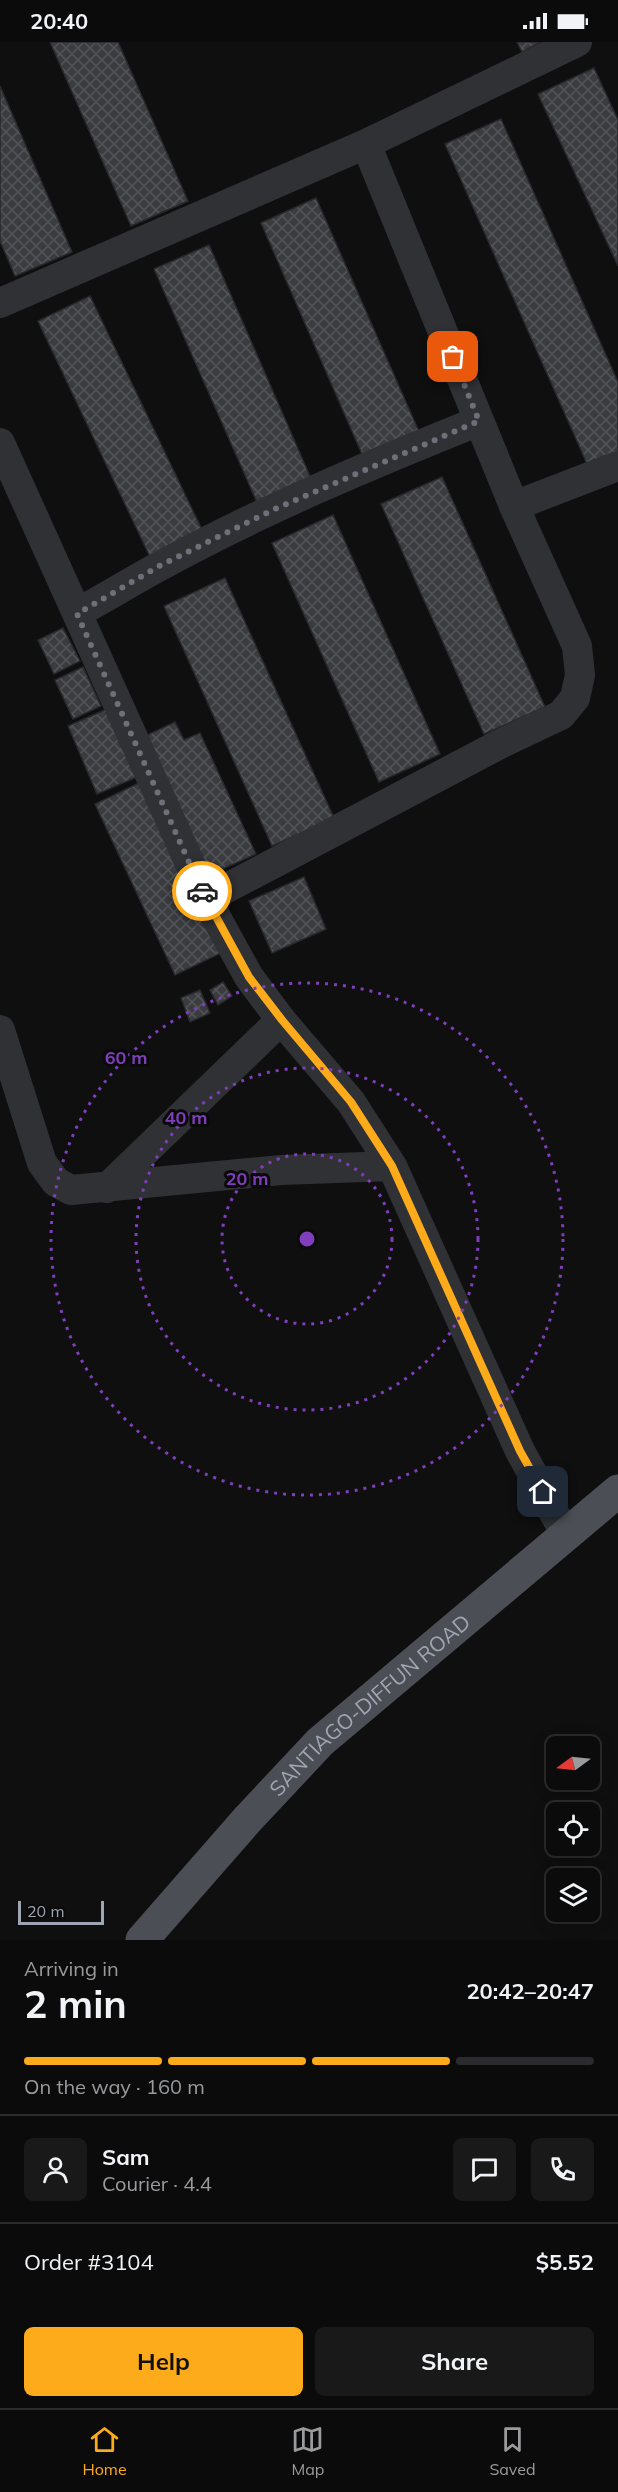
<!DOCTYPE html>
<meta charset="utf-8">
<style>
:root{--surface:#0b0b0c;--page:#19191a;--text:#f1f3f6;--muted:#9a9b9d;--line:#2b2b2d;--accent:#fdab1a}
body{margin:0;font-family:Mulish,sans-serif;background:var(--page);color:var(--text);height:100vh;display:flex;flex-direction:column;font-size:22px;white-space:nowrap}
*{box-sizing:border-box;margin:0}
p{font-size:20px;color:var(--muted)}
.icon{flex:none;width:33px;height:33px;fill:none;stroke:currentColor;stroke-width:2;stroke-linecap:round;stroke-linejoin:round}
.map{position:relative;height:1898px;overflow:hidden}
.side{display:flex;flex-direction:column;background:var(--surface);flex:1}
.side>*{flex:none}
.needle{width:39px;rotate:255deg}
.controls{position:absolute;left:546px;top:1694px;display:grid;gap:12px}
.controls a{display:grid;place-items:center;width:54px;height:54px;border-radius:9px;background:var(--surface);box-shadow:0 3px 15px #0003,0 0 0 2px var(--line);font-size:30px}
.scale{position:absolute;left:18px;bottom:15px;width:86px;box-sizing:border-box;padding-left:6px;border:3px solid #9fa5b2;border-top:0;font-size:16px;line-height:21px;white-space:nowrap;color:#9fa5b2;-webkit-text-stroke:4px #0a0a0b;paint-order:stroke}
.pin{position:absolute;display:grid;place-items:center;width:51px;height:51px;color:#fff;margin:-26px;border-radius:12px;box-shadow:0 3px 9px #0006}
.courier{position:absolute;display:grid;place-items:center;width:60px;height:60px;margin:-30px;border:4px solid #fdab1a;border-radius:50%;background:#fff;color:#222;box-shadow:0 2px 8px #0007}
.head em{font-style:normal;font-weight:700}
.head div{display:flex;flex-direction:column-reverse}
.head{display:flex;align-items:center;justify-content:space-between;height:102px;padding:0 24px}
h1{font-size:39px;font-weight:700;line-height:45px}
.bar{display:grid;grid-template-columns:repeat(4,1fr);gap:9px 6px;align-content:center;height:72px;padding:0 24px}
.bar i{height:8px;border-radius:4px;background:var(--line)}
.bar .active{background:var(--accent)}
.bar p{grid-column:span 4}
.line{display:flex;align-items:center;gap:15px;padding:0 24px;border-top:2px solid var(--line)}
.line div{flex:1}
.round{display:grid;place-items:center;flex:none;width:63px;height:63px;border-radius:9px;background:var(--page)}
.action{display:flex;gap:12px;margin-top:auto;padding:12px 24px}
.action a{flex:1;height:69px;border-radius:9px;background:var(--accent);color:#111;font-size:24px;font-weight:700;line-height:69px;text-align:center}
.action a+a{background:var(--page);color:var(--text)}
.status{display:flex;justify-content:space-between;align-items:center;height:42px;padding:0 30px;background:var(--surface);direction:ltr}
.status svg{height:16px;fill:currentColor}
.tab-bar{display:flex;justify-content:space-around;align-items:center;height:84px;border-top:2px solid var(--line);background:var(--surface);font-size:16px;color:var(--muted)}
.tab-bar a{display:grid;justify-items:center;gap:3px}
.tab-bar .active{color:var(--accent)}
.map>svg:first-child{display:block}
.building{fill:url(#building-cross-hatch);stroke:#29292c;stroke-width:1.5}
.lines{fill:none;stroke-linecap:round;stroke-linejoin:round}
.minor{stroke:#2f3135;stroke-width:30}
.major{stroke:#4b4e55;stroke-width:33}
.done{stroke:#6d7079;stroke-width:6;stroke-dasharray:0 10.8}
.route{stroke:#fdab1a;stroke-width:8}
.ring{fill:none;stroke:#803ebd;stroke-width:3;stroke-dasharray:3 6}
.labels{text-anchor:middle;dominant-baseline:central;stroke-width:6;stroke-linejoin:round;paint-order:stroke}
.street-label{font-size:21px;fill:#9fa5b2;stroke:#0a0a0b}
.centre{fill:#803ebd;stroke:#0a0a0b;stroke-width:3}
.ring-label{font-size:18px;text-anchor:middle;font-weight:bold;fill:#803ebd;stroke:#0a0a0b;stroke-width:6;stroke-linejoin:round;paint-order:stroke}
</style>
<div class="status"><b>20:40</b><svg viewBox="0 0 49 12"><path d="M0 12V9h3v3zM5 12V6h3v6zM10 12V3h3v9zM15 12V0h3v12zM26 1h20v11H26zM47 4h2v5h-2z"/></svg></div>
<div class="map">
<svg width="618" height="1898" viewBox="0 0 618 1898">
<defs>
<pattern id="building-cross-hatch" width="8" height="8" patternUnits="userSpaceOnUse" patternTransform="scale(1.5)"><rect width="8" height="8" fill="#3b3c40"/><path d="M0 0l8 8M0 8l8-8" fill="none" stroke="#545559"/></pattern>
</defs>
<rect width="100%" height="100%" fill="#0f0f10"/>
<path class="building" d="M50 0H118L188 159 131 184Z
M517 0H541L522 10Z
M594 26 618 78V224L538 52Z
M0 44 72 210 15 234 0 199Z
M501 77 618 340V410L588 424 445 102Z
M316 156 421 394 365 419 261 181Z
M209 203 313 441 259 465 154 227Z
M90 254 204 492 151 517 38 279Z
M442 435 545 665 484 692 381 462Z
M333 473 440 712 379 740 272 501Z
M225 536 334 776 272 804 164 564Z
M63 586 80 619 54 632 38 598Z
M83 625 101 664 73 677 55 638Z
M107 667 137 735 97 752 68 684Z
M175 680 184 698 200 691 256 812 209 833 145 694Z
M141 740 221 911 175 933 95 762Z
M304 835 326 887 272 911 249 859Z
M223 940 232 954 218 963 210 948Z
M200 948 210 971 190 980 181 956Z"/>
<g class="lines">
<path class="minor" d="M0 261 366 102 577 0
M0 401 206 857 249 935 281 978 351 1060 392 1124 520 1409 565 1491
M514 464 618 424
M77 571C105 556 132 539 160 524 262 468 372 422 479 379
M206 857 500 702 561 673 575 656 580 633 577 604 514 464 366 102
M0 988 42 1121 56 1140 71 1148 281 1128 392 1124
M107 1146 281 978"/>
<path class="major" id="s1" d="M142 1898 246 1779 320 1700 618 1449"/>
</g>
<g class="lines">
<path class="done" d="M202 849 77 572 161 523 275 467 479 379 453 315"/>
<path class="route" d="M202 849 249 935 282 978 351 1060 392 1124 520 1409 543 1450"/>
</g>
<g class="ring">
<circle cx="307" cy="1197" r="85"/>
<circle cx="307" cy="1197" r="171"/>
<circle cx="307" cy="1197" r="256"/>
</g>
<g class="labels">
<g class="street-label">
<text stroke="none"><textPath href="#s1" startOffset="328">SANTIAGO-DIFFUN ROAD</textPath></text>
</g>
</g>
<circle cx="307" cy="1197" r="9" class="centre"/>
<g class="ring-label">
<text x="126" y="1022">60 m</text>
<text x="186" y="1082">40 m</text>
<text x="247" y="1143">20 m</text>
</g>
</svg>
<div class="controls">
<a><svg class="needle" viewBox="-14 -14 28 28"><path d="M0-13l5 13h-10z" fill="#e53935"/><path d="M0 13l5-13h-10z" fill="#9a9b9d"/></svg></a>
<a><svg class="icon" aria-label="locate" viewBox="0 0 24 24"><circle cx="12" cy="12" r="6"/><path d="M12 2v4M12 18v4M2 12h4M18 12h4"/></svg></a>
<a><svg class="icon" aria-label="layers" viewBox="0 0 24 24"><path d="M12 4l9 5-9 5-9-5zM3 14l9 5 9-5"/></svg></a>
</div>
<div class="scale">20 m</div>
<div class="pin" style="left:453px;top:315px;background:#ea580c"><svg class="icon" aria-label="bag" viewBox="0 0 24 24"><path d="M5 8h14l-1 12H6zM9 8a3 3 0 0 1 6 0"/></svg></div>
<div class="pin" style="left:543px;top:1450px;background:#1f2937"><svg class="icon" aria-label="home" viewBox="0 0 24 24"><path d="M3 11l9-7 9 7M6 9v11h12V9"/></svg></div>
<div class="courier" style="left:202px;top:849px"><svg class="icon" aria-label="car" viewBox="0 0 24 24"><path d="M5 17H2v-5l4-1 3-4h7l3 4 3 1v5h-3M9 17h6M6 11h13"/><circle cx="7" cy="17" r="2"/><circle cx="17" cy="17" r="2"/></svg></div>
</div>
<section class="side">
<div class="head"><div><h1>2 min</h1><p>Arriving in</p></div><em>20:42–20:47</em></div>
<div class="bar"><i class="active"></i><i class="active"></i><i class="active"></i><i></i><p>On the way · 160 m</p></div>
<div class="line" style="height:108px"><a class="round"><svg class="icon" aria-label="person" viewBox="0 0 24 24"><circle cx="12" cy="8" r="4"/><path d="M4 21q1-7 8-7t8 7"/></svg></a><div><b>Sam</b><p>Courier · 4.4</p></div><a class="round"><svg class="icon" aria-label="chat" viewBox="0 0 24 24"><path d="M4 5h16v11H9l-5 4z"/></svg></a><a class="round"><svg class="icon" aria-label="phone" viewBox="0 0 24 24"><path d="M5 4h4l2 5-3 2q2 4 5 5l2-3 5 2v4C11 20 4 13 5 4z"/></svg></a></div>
<div class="line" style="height:78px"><div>Order #3104</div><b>$5.52</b></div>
<div class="action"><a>Help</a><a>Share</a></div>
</section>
<nav class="tab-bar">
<a class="active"><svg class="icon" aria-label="home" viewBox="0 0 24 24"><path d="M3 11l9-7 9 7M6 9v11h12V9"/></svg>Home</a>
<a><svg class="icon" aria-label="map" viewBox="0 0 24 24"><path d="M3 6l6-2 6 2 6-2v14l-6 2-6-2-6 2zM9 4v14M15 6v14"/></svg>Map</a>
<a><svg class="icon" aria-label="saved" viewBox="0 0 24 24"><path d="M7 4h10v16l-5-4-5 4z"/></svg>Saved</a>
</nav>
